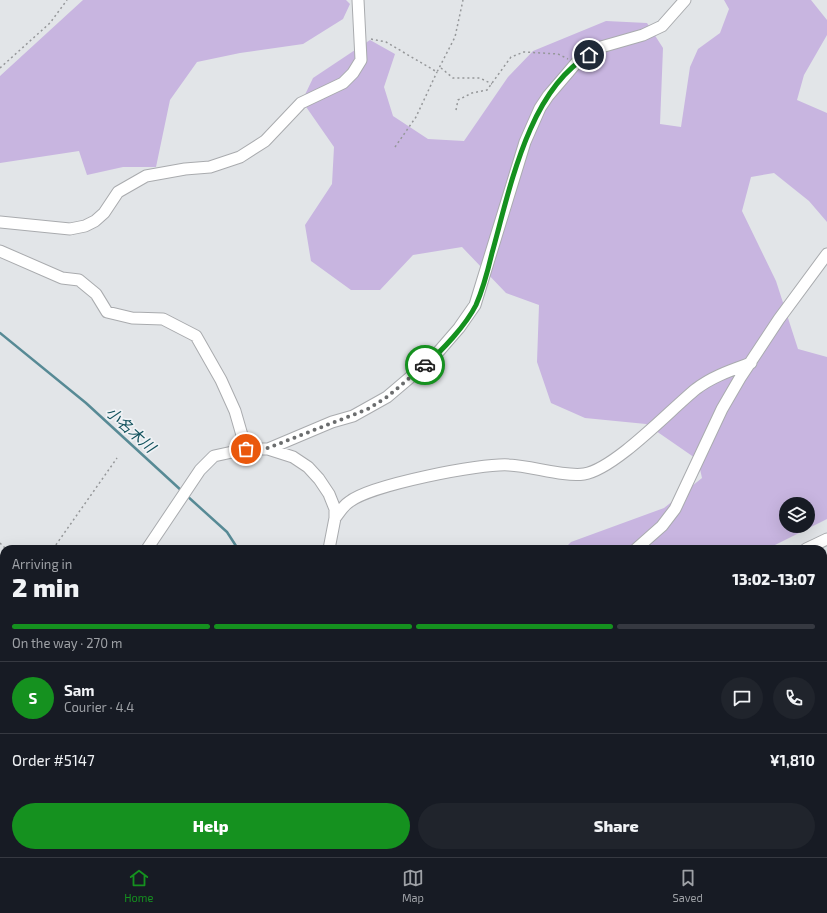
<!DOCTYPE html>
<meta charset="utf-8">
<style>
:root{--surface:#171b24;--page:#20242c;--text:#f1f3f6;--muted:#9ea1a6;--line:#363941;--accent:#15911f}
body{margin:0;font-family:"Exo 2","Noto Sans JP",sans-serif;background:var(--page);color:var(--text);height:100vh;display:flex;flex-direction:column;font-size:15px;white-space:nowrap}
*{box-sizing:border-box;margin:0}
p{font-size:13px;color:var(--muted)}
.icon{flex:none;width:22px;height:22px;fill:none;stroke:currentColor;stroke-width:2;stroke-linecap:round;stroke-linejoin:round}
.map{position:relative;flex:1;overflow:hidden}
.details{position:absolute;left:0px;top:545px;width:827px;height:312px;display:flex;flex-direction:column;background:var(--surface);border-radius:12px 12px 0 0;box-shadow:0 4px 16px #0002}
.details>*{flex:none}
.controls{position:absolute;left:779px;top:497px;display:grid;gap:8px}
.controls a{display:grid;place-items:center;width:36px;height:36px;border-radius:50%;background:var(--surface);box-shadow:0 4px 16px #0002;font-size:20px}
.pin{position:absolute;display:grid;place-items:center;width:34px;height:34px;color:#fff;margin:-17px;border:2px solid #fff;border-radius:50%;box-shadow:0 1px 4px #0007}
.courier{position:absolute;display:grid;place-items:center;width:40px;height:40px;margin:-20px;border:3px solid #15911f;border-radius:50%;background:#fff;color:#222;box-shadow:0 1px 5px #0007}
.head em{font-style:normal;font-weight:800}
.head div{display:flex;flex-direction:column-reverse}
.head{display:flex;align-items:center;justify-content:space-between;height:68px;padding:0 12px}
h1{font-size:26px;font-weight:800;line-height:30px}
.bar{display:grid;grid-template-columns:repeat(4,1fr);gap:6px 4px;align-content:center;height:48px;padding:0 12px}
.bar i{height:5px;border-radius:3px;background:var(--line)}
.bar .active{background:var(--accent)}
.bar p{grid-column:span 4}
.line{display:flex;align-items:center;gap:10px;padding:0 12px;border-top:1px solid var(--line)}
.line div{flex:1}
.round{display:grid;place-items:center;flex:none;width:42px;height:42px;border-radius:21px;background:var(--page)}
.cta{display:flex;gap:8px;margin-top:auto;padding:8px 12px}
.cta a{flex:1;height:46px;border-radius:24px;background:var(--accent);color:#fff;font-size:16px;font-weight:800;line-height:46px;text-align:center}
.cta a+a{background:var(--page);color:var(--text)}
.dock{display:flex;justify-content:space-around;align-items:center;height:56px;border-top:1px solid var(--line);background:var(--surface);font-size:11px;color:var(--muted)}
.dock a{display:grid;justify-items:center;gap:2px}
.dock .active{color:var(--accent)}
.map>svg:first-child{display:block}
.green{fill:#c8b5e0;fill-rule:evenodd}
.lines{fill:none;stroke-linecap:round;stroke-linejoin:round}
.stream{stroke:#578a95;stroke-width:2.5}
.minor-casing{stroke:#a9abae;stroke-width:13}
.path{stroke:#959799;stroke-width:1.5;stroke-dasharray:2 3;stroke-linecap:butt}
.minor{stroke:#fff;stroke-width:11}
.rail{stroke:#656768;stroke-width:2.5;stroke-dasharray:8 4;stroke-linecap:butt}
.done{stroke:#6b6d6e;stroke-width:4;stroke-dasharray:0 7.2}
.route{stroke:#15911f;stroke-width:5}
.labels{text-anchor:middle;dominant-baseline:central;stroke-width:3.5;stroke-linejoin:round;paint-order:stroke}
.water-label{font-size:15px;font-style:italic;fill:#12525d;stroke:#eff2f5}
</style>
<div class="map">
<svg width="827" height="857" viewBox="0 0 827 857">
<rect width="100%" height="100%" fill="#e2e5e8"/>
<path class="green" d="M83 0H346L350 4 343 19 303 44 240 53 197 62 170 100 156 167H123L87 175 79 151 0 163V76Z
M724 0H811L827 20V35L804 75 797 100 827 113V222L809 201 774 173 751 177 742 211 776 281 798 349 827 357V519L767 549H564L571 542 664 508 702 478 698 460 646 424 585 418 551 403 537 362 539 305 506 293 462 247 413 255 380 290H351L311 261 305 225 332 184 334 147 302 101 313 78 370 40 395 54 384 87 393 116 428 139 464 141 508 77 533 51 606 21 647 23 663 48 660 124 681 127 690 67 698 49 720 33 729 9ZM786 504H808V526H786Z
M0 575 4 578V627L0 612Z
M4 662V739H0V665Z
M827 785V845L823 843V786Z
M4 831V853H81L84 857H0V833Z"/>
<g class="lines">
<path class="stream" d="M0 333 86 403 183 492
M186 495 227 532 238 549
M823 663 827 662"/>
<g class="minor-casing">
<path id="minor" d="M0 222 70 229 85 226 95 221 104 213 118 192 146 176 185 169 210 167 240 157 265 141 301 103 343 83 353 73 361 60 358 0
M0 251 62 278 79 280 96 294 107 312 132 318 163 319 196 336 221 380 235 411 246 449
M268 449 332 422 353 416 387 397 433 358 459 328 475 305 525 142 540 108 548 96 577 62 584 57 601 47 643 35 662 26 685 0
M335 518C339 513 343 506 349 502 370 485 481 463 509 465 532 466 563 477 584 474 615 469 670 410 696 389 713 376 732 370 751 363
M147 549 200 470 214 456 246 449H268L293 457 308 467 319 479 329 494 335 509V518L329 549
M636 549 662 526 675 509 722 409 740 378 779 319 827 254
M806 549 827 539
M823 787H827
M0 840 4 837
M122 853 128 857
M407 853 416 857
M525 853V857
M734 857 739 853"/>
</g>
<path class="path" d="M371 39 386 42 437 72 455 37 463 0
M0 68 50 23 67 0
M441 68 453 78H480L492 84
M456 110 458 100 472 93 487 90 511 57 524 52 558 54 568 59
M395 147 416 117 437 72
M0 543 6 549
M53 549 117 458
M647 853 648 857"/>
<use href="#minor" class="minor"/>
<path class="rail" d="M0 563 4 566
M355 853 364 857
M366 853 376 857"/>
</g>
<g class="lines">
<path class="done" d="M246 449 268 448 368 409 387 397 425 365"/>
<path class="route" d="M425 365C442 351 466 325 476 305 483 289 488 270 492 253 510 189 528 91 589 55"/>
</g>
<g class="labels">
<g class="water-label">
<text transform="translate(131 429) rotate(42)">小名木川</text>
</g>
</g>
</svg>
<div class="controls">
<a><svg class="icon" aria-label="layers" viewBox="0 0 24 24"><path d="M12 4l9 5-9 5-9-5zM3 14l9 5 9-5"/></svg></a>
</div>
<div class="pin" style="left:246px;top:449px;background:#ea580c"><svg class="icon" aria-label="bag" viewBox="0 0 24 24"><path d="M5 8h14l-1 12H6zM9 8a3 3 0 0 1 6 0"/></svg></div>
<div class="pin" style="left:589px;top:55px;background:#1f2937"><svg class="icon" aria-label="home" viewBox="0 0 24 24"><path d="M3 11l9-7 9 7M6 9v11h12V9"/></svg></div>
<div class="courier" style="left:425px;top:365px"><svg class="icon" aria-label="car" viewBox="0 0 24 24"><path d="M5 17H2v-5l4-1 3-4h7l3 4 3 1v5h-3M9 17h6M6 11h13"/><circle cx="7" cy="17" r="2"/><circle cx="17" cy="17" r="2"/></svg></div>
<section class="details">
<div class="head"><div><h1>2 min</h1><p>Arriving in</p></div><em>13:02–13:07</em></div>
<div class="bar"><i class="active"></i><i class="active"></i><i class="active"></i><i></i><p>On the way · 270 m</p></div>
<div class="line" style="height:72px"><b class="round" style="background:var(--accent);color:#fff">S</b><div><b>Sam</b><p>Courier · 4.4</p></div><a class="round"><svg class="icon" aria-label="chat" viewBox="0 0 24 24"><path d="M4 5h16v11H9l-5 4z"/></svg></a><a class="round"><svg class="icon" aria-label="phone" viewBox="0 0 24 24"><path d="M5 4h4l2 5-3 2q2 4 5 5l2-3 5 2v4C11 20 4 13 5 4z"/></svg></a></div>
<div class="line" style="height:52px"><div>Order #5147</div><b>¥1,810</b></div>
<div class="cta"><a>Help</a><a>Share</a></div>
</section>
</div>
<nav class="dock">
<a class="active"><svg class="icon" aria-label="home" viewBox="0 0 24 24"><path d="M3 11l9-7 9 7M6 9v11h12V9"/></svg>Home</a>
<a><svg class="icon" aria-label="map" viewBox="0 0 24 24"><path d="M3 6l6-2 6 2 6-2v14l-6 2-6-2-6 2zM9 4v14M15 6v14"/></svg>Map</a>
<a><svg class="icon" aria-label="saved" viewBox="0 0 24 24"><path d="M7 4h10v16l-5-4-5 4z"/></svg>Saved</a>
</nav>
